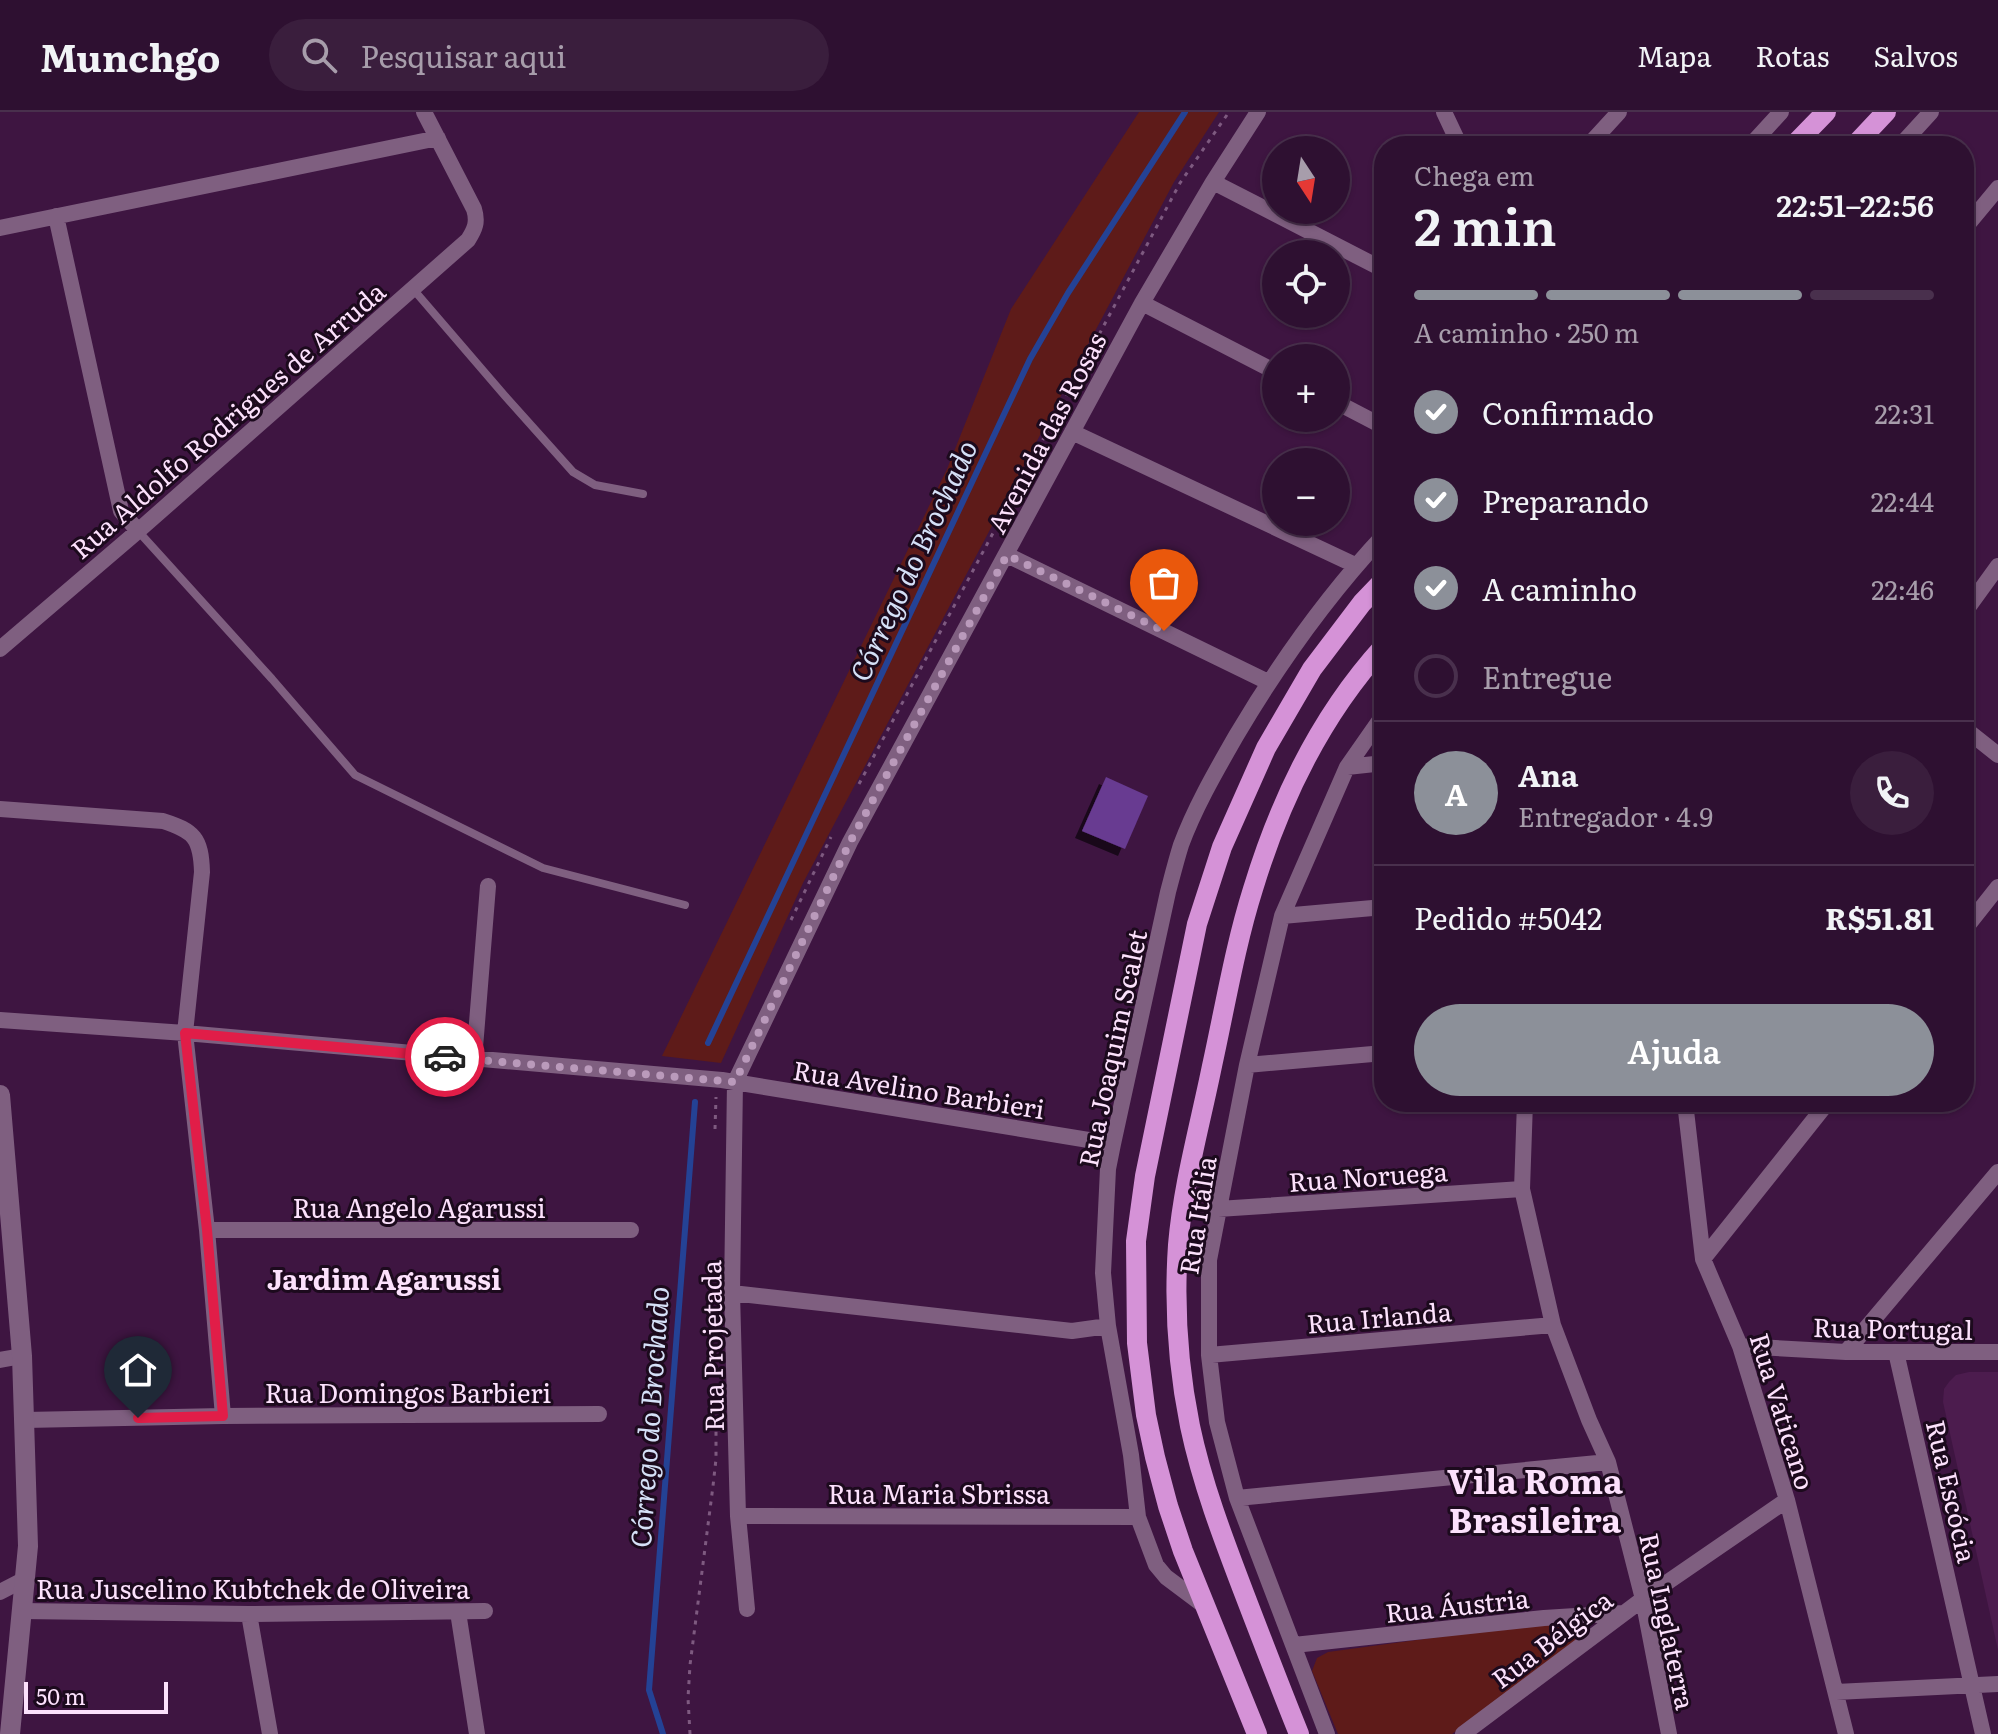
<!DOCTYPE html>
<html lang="pt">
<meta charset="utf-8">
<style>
:root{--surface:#2e1031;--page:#3a1e3d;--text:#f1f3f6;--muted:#a79dab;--line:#49304d;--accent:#8c9099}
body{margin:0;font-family:Literata,serif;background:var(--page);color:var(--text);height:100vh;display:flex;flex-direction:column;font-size:30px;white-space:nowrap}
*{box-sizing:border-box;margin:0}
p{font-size:26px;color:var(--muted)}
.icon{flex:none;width:44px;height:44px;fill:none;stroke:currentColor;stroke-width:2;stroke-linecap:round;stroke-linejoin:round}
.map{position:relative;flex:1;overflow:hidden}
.sheet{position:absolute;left:1374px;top:24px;width:600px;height:976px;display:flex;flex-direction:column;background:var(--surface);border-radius:32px;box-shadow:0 2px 6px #0004,0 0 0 2px var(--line)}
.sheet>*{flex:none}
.needle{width:52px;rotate:168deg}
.tools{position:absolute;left:1262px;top:24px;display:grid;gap:16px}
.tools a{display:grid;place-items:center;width:88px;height:88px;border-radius:50%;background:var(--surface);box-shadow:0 2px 6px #0004,0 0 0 2px var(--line);font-size:40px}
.scale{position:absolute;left:24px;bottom:20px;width:144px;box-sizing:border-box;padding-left:8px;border:4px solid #fce1fc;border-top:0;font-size:22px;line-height:28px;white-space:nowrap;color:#fce1fc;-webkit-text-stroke:6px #1c0a1d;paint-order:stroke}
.pin{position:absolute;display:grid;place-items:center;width:68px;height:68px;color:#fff;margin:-82px -34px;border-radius:50% 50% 50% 0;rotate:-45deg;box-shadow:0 0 8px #0007}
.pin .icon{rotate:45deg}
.courier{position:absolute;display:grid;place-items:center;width:80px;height:80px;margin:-40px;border:6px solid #e11d48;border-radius:50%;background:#fff;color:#222;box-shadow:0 2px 10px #0007}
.head em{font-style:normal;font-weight:600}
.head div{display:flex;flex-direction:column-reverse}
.head{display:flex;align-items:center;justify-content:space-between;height:136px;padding:0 40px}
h1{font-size:52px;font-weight:600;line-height:60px}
.bar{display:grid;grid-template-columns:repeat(4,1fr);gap:12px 8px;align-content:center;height:96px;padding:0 40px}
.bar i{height:10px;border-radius:6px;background:var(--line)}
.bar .active{background:var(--accent)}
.bar p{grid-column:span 4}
.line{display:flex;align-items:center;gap:20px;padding:0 40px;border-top:2px solid var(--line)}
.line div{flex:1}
.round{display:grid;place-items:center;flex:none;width:84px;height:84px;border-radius:42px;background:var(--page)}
ol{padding:0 40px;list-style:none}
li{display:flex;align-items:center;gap:24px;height:88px}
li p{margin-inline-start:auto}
li .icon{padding:8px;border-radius:50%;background:var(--accent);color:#fff;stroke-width:4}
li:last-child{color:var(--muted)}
li i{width:44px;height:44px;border:4px solid var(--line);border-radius:50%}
.cta{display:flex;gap:16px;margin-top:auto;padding:16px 40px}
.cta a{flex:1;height:92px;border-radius:48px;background:var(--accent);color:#fff;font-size:32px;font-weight:600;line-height:92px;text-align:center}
header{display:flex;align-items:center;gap:48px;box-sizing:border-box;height:112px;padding:0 40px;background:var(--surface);border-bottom:2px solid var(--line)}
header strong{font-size:38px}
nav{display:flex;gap:44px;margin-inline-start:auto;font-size:28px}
.search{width:560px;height:72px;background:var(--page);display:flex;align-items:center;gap:20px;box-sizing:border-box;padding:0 28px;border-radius:44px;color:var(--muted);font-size:30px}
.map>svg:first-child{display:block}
.built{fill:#4c1c4e}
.green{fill:#5e1b19}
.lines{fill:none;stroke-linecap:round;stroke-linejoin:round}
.stream{stroke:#244295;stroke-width:6}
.building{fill:#673a91;filter:url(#shadow)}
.path{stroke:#7e5a80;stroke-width:3;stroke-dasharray:4 6;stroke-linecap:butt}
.service{stroke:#7f5f80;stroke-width:8}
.minor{stroke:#7f5f80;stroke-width:16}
.tertiary{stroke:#7f5f80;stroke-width:20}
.primary{stroke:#d592d7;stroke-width:20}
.done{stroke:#ba9abb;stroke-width:8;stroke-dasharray:0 14.4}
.route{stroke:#e11d48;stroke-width:10}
.labels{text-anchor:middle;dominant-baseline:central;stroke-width:6;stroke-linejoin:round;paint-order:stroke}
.street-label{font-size:26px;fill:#fce1fc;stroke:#1c0a1d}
.water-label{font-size:28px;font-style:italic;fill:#d5e0f7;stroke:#1c0a1d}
.neighbourhood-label{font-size:28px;font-weight:bold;fill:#fce1fc;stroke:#1c0a1d}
.district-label{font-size:34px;font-weight:bold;fill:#fce1fc;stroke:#1c0a1d}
</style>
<header>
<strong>Munchgo</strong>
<div class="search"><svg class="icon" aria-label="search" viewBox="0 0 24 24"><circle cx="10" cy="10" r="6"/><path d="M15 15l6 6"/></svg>Pesquisar aqui</div>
<nav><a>Mapa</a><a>Rotas</a><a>Salvos</a></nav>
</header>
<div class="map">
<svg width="1998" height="1622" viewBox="0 0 1998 1622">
<defs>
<filter id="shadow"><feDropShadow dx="-7" dy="7" stdDeviation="0" flood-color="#0009"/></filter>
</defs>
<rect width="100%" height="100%" fill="#3e1541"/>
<path class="built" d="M1969 1260H1998V1538L1943 1290 1944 1277 1949 1270 1956 1263Z"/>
<path class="green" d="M1139 0H1219L1174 70 803 771 721 951 662 944 947 357 1011 197Z
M1543 1511 1562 1512 1575 1521V1530L1452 1622H1338L1312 1559 1317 1546 1328 1540Z"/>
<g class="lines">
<path class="stream" d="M708 931 1030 247 1068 181 1185 0
M663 1622 649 1578 695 990"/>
</g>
<path class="building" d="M1106 665 1148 684 1125 737 1082 719Z"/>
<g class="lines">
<path class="path" d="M859 672 1180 71 1229 0
M791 808 831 725
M715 1017 716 985
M690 1622 688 1586 690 1553 713 1374 716 1347V1312"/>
<path class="service" d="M413 177 505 284 573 360 595 373 643 382
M138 419 272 567 355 663 543 756 685 793"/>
<path class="minor" d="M1444 0 1460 34
M1588 34 1619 0
M1750 34 1781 0
M1900 34 1931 0
M1213 70 1384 158
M56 104 121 399 138 419
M0 116 438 26
M1964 117 1998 76
M1142 191 1276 260
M1336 290 1384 315
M1072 320 1355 453
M1007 443 1268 570
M1964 501 1998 454
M0 537 138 419 468 128C475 117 478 110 474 97L424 0
M1964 616 1998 643
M1347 655 1384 651
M0 697 163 709C194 719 201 726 202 760L185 921 207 1118 223 1304
M1282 804 1384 795
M1964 818 1998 775
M0 908 185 921 722 968 1113 1032
M474 948 488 774
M1247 953 1384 941
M1525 990 1522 1077 1553 1213 1589 1308 1608 1350 1643 1487 1669 1622
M1685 990 1703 1147 1740 1234 1787 1388 1846 1622
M1218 1097 1522 1077
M207 1118H631
M1703 1147 1828 990
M732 1181 1072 1219 1108 1214
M1740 1234 1846 1240H1998
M1846 1240 1998 1060
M1896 1240 1983 1622
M1209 1243 1553 1213
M0 1248 22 1244
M25 1308 223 1304 599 1302
M1237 1386 1608 1350
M738 1404 1138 1405
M0 1480 25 1467
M1206 1495 1166 1465 1156 1453 1138 1405 1131 1343 1108 1214 1103 1161 1108 1057 1113 1032 1168 780C1172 765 1176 749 1181 733 1195 695 1216 659 1236 624 1278 553 1327 484 1384 423
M747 1497 738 1404 732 1181 735 970 850 730 1142 191 1213 70 1258 0
M21 1499 249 1502 485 1499
M458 1500 477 1622
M249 1502 270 1622
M1294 1533 1544 1506 1623 1501
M1836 1580 1998 1572
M1327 1622 1237 1386 1217 1310 1209 1243V1148L1247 953 1282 804 1347 655 1384 602
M1463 1622 1643 1487 1787 1388"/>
<path class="tertiary" d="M0 983 22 1244 28 1434 10 1622"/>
<path class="primary" d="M1793 34 1826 0
M1854 34 1886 0
M1257 1622 1183 1439 1168 1394 1155 1345 1146 1303 1137 1231 1136 1129 1145 1064 1197 812 1222 735 1266 636 1312 557 1362 491 1384 468
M1299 1622C1280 1575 1262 1528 1244 1481 1223 1426 1202 1371 1190 1314 1178 1255 1174 1192 1178 1133 1183 1073 1200 1013 1212 954 1225 895 1235 834 1253 777 1280 688 1321 603 1384 534"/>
</g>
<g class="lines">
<path class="done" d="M445 945 735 970 850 730 1007 443 1164 519"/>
<path class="route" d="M138 1306 223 1304 207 1118 185 921 445 945"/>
</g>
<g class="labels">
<g class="street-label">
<text transform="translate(227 307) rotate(-41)">Rua Aldolfo Rodrigues de Arruda</text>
<text transform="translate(1045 320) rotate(-62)">Avenida das Rosas</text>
<text transform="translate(1111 936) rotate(-78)">Rua Joaquim Scalet</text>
<text transform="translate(919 976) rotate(9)">Rua Avelino Barbieri</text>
<text transform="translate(1368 1063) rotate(-4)">Rua Noruega</text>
<text x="419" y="1094">Rua Angelo Agarussi</text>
<text transform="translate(1196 1103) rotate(-81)">Rua Itália</text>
<text transform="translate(1379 1204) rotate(-5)">Rua Irlanda</text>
<text transform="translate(1893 1215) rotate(1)">Rua Portugal</text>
<text transform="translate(711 1234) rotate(-91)">Rua Projetada</text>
<text x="408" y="1279">Rua Domingos Barbieri</text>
<text transform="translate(1784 1299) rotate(73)">Rua Vaticano</text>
<text transform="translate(1953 1379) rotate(77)">Rua Escócia</text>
<text x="939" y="1380">Rua Maria Sbrissa</text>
<text x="253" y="1475">Rua Juscelino Kubtchek de Oliveira</text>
<text transform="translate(1457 1492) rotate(-6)">Rua Áustria</text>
<text transform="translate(1669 1509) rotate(78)">Rua Inglaterra</text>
<text transform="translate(1551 1526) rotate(-37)">Rua Bélgica</text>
</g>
<g class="water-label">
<text transform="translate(912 448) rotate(-65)">Córrego do Brochado</text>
<text transform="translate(648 1305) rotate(-86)">Córrego do Brochado</text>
</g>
<g class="neighbourhood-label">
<text x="384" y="1166">Jardim Agarussi</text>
</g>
<g class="district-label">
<text x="1535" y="1367">Vila Roma<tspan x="1535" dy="39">Brasileira</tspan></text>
</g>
</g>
</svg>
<div class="tools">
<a><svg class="needle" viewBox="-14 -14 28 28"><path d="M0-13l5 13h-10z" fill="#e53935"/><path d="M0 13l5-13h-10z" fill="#a79dab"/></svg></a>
<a><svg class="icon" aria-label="locate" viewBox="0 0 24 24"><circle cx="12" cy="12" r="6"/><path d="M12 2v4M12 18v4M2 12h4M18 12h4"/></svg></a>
<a>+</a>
<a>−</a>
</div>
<div class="scale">50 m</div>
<div class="pin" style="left:1164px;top:519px;background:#ea580c"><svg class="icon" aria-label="bag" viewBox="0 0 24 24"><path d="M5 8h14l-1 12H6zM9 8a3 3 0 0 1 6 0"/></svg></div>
<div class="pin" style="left:138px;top:1306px;background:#1f2937"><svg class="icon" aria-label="home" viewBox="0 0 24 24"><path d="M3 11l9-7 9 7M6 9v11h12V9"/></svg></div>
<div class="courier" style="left:445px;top:945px"><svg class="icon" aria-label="car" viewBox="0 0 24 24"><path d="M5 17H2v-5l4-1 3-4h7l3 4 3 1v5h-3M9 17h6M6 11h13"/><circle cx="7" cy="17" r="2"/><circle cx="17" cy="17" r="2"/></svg></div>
<section class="sheet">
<div class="head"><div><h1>2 min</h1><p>Chega em</p></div><em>22:51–22:56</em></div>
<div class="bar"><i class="active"></i><i class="active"></i><i class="active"></i><i></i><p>A caminho · 250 m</p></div>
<ol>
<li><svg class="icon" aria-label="check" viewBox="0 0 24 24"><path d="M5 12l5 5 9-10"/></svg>Confirmado<p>22:31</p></li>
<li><svg class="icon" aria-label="check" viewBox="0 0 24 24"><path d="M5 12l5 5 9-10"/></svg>Preparando<p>22:44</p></li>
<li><svg class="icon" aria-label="check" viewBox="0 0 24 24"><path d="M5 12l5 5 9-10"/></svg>A caminho<p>22:46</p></li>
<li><i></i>Entregue</li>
</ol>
<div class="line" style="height:144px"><b class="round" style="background:var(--accent);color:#fff">A</b><div><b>Ana</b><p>Entregador · 4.9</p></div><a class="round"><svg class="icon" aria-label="phone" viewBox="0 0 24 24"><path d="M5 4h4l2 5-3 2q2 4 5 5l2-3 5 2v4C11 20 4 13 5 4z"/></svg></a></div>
<div class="line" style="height:104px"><div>Pedido #5042</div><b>R$51.81</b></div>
<div class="cta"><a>Ajuda</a></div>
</section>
</div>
